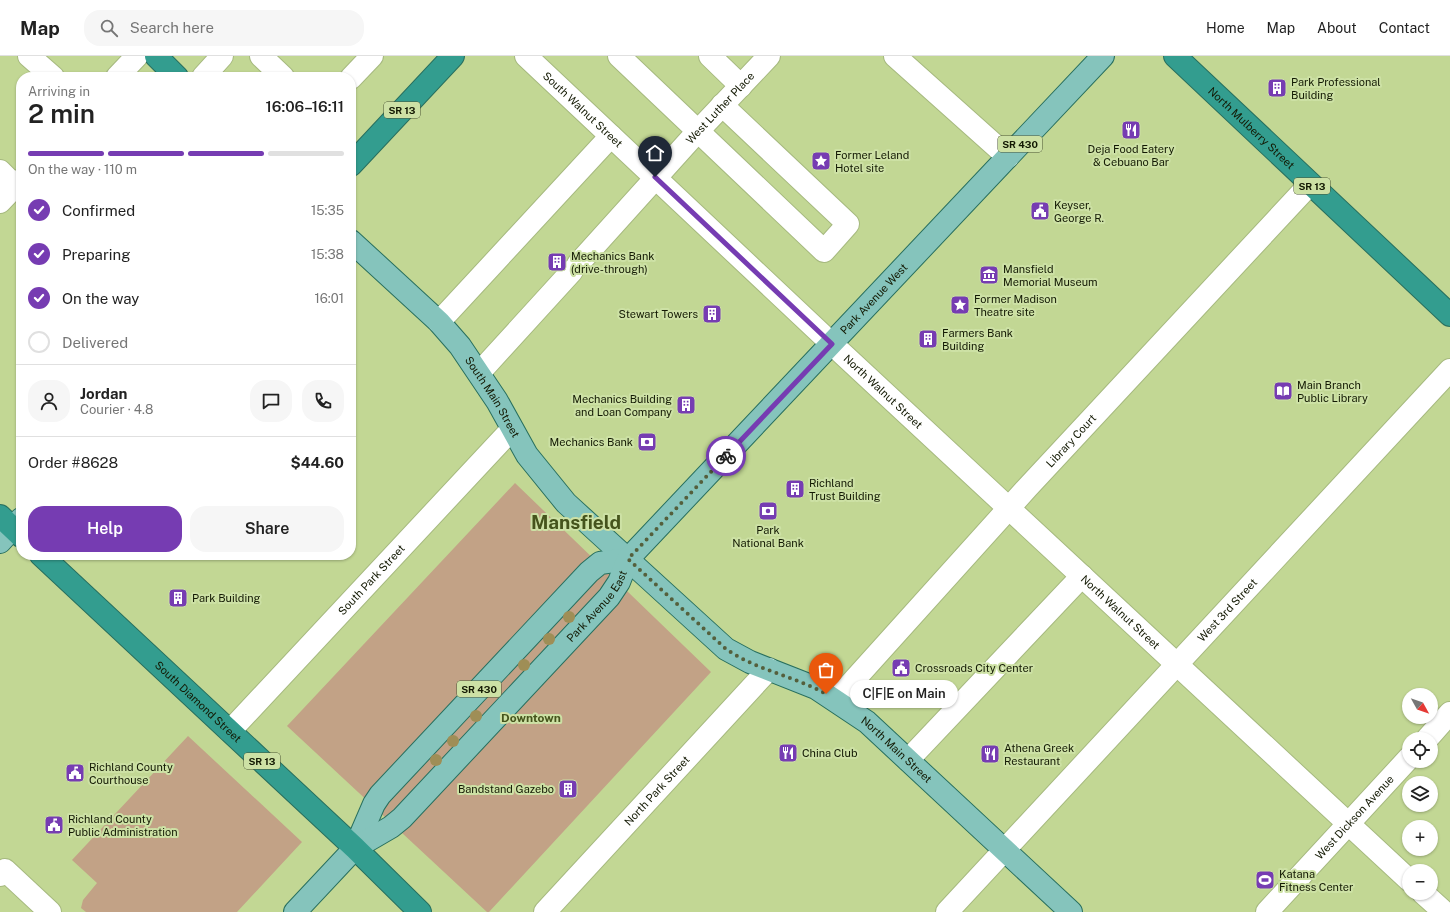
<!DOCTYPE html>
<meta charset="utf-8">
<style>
:root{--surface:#fff;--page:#f6f6f6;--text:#222;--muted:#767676;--line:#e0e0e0;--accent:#763cb2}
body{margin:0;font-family:"Public Sans",sans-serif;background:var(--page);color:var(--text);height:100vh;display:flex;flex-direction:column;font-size:15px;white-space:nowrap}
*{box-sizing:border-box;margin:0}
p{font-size:13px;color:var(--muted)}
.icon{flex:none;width:22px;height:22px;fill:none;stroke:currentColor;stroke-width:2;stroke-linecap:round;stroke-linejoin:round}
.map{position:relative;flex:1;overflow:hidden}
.drawer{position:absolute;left:16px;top:16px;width:340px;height:488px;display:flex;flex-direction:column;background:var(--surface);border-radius:16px;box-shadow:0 1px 3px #0004}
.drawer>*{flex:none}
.needle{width:26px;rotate:130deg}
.buttons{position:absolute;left:1402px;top:632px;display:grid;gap:8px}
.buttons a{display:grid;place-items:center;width:36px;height:36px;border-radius:50%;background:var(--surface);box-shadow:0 1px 3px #0004;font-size:20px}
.pin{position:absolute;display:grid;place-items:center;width:34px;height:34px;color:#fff;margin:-41px -17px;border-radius:50% 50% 50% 0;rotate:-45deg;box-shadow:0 0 4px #0007}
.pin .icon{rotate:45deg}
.courier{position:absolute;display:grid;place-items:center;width:40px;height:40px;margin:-20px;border:3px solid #763cb2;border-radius:50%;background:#fff;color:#222;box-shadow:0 1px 5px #0007}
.bubble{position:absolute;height:28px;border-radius:14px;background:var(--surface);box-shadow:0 1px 3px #0004;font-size:13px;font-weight:600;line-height:28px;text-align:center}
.head em{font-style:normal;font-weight:600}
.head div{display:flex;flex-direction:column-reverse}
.head{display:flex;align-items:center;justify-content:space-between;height:68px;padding:0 12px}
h1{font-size:26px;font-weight:600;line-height:30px}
.bar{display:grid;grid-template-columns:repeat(4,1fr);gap:6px 4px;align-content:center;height:48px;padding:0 12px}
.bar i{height:5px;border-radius:3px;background:var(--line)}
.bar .selected{background:var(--accent)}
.bar p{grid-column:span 4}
.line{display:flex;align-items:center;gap:10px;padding:0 12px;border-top:1px solid var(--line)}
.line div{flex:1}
.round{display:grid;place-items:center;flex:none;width:42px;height:42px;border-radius:16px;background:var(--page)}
ol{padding:0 12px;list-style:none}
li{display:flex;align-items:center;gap:12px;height:44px}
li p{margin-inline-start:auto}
li .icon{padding:4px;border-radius:50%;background:var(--accent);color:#fff;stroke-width:4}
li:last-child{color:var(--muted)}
li i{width:22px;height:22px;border:2px solid var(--line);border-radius:50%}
.button{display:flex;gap:8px;margin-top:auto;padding:8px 12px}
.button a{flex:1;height:46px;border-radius:16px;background:var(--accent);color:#fff;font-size:16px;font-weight:600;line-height:46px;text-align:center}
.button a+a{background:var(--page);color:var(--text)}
header{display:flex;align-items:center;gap:24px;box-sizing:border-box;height:56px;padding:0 20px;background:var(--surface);border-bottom:1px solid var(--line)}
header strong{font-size:19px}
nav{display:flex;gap:22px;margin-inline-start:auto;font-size:14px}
.search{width:280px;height:36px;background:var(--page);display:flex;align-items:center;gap:10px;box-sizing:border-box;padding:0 14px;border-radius:16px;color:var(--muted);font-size:15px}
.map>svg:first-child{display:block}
.built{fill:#c2d794;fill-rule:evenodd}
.green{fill:#c2a286}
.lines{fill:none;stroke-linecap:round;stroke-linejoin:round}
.minor-casing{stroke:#a6b97f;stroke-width:24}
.major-casing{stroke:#286f5e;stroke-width:24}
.highway-casing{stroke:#286f5e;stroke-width:24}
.minor{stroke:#fff;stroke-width:22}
.major{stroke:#85c4bc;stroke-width:22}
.highway{stroke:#339d8f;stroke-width:22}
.tree{fill:#9f8e56}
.done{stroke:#545f3c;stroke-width:4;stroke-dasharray:0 7.2}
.route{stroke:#763cb2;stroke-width:5}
.labels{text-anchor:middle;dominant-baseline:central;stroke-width:4;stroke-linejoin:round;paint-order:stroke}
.shield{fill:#cde1a5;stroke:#4b5534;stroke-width:1}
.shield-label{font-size:10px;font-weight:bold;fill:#131903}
.poi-label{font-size:11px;fill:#131903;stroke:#cde1a5;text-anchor:start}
.street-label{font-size:11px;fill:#131903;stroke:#cde1a5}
.neighbourhood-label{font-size:12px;font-weight:bold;fill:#45541c;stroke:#cde1a5}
.town-label{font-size:19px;font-weight:bold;fill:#45541c;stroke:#cde1a5}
</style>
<header>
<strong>Map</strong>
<div class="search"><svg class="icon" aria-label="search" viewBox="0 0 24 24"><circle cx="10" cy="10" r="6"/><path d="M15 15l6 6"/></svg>Search here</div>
<nav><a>Home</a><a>Map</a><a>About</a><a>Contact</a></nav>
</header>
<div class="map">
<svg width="1450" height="856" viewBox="0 0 1450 856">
<rect width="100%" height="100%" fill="#cde1a5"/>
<path class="built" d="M0 0H1450V856H0ZM21 21H351V499H21ZM1409 639H1431V661H1409ZM1409 683H1431V705H1409ZM1409 727H1431V749H1409ZM1409 771H1431V793H1409ZM1409 815H1431V837H1409Z"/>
<path class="green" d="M515 427 711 616 489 856H487L287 670Z
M188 680 302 786 237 856H86L81 852 83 844 97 827 72 804Z"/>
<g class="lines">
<g class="minor-casing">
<g id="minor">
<path d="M29 0 53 21"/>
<path d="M261 0 283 21"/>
<path id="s1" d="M526 0 832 288 1409 824"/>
<path d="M619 0 824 195 848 168 722 49"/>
<path d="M710 0 741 30"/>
<path d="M895 0 1008 101"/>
<path d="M117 21 137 0"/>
<path d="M203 21 222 0"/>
<path d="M351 22 372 0"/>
<path d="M0 115 15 130"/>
<path d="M0 146 21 124"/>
<path id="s2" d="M578 208 698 75 769 0"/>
<path d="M439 266 611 80"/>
<path d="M479 317 572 215"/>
<path id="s3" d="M836 644 1027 432 1310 128"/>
<path id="s4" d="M230 675 512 373"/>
<path d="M1427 683 1450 657"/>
<path d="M908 704 1082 520"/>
<path d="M0 819 5 814 50 856"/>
<path d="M1423 837 1444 856"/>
<path id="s5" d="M545 856 769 613"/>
<path id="s6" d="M947 856 1450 314"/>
<path id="s7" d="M1267 856 1409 702"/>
</g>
</g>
<g class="major-casing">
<g id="major">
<path id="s8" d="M351 185 439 266 460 290 497 345 527 399 566 447 726 593 750 606 816 632 867 666 1071 856"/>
<path d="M0 486 21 463"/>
<path d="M355 792 374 748 380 739 589 516 600 507 628 503"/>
<path id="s9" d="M295 856 355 792 391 771 402 762 609 541 619 526 628 503 1103 0"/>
</g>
</g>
<g class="highway-casing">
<g id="highway">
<path d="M156 0 177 21"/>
<path id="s10" d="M1175 0 1450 259"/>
<path d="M351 109 453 0"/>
<path d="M0 460 21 480"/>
<path id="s11" d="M41 499 355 792 420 856"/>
</g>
</g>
<use href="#minor" class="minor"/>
<use href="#major" class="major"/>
<use href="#highway" class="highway"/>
</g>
<g class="tree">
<circle cx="569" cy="561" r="6"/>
<circle cx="549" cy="583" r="6"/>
<circle cx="524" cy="609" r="6"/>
<circle cx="476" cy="660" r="6"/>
<circle cx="453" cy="685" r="6"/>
<circle cx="436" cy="704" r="6"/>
</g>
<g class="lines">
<path class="done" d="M726 400 628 503 726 593C756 614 794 620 826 638"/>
<path class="route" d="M655 121 832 288 726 400"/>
</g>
<defs>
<g id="building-square" transform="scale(1)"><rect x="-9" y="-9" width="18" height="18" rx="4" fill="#763cb2" stroke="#cde1a5"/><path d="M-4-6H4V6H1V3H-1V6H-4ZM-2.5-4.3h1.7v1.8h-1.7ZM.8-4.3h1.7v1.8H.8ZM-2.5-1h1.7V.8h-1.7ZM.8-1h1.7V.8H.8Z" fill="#fff"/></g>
<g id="restaurant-square" transform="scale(1)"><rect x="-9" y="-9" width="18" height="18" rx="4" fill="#763cb2" stroke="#cde1a5"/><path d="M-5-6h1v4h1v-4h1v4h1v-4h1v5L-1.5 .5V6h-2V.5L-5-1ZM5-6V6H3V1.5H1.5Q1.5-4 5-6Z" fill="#fff"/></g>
<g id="sight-square" transform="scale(1)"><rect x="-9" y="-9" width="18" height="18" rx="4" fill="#763cb2" stroke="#cde1a5"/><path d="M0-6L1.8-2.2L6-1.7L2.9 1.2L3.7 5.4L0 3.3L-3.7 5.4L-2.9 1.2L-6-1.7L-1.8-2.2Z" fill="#fff"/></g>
<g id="civic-square" transform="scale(1)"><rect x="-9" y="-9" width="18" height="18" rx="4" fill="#763cb2" stroke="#cde1a5"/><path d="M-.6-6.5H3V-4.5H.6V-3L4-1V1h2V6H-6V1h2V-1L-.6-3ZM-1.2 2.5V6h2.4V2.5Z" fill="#fff"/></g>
<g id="museum-square" transform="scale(1)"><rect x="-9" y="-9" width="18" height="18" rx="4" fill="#763cb2" stroke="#cde1a5"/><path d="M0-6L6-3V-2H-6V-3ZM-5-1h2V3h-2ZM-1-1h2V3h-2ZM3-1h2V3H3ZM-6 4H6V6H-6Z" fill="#fff"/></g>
<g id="library-square" transform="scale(1)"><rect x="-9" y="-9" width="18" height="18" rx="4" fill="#763cb2" stroke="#cde1a5"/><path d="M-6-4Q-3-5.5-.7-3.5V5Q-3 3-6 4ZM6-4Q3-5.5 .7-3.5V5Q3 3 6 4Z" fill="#fff"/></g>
<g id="bank-square" transform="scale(1)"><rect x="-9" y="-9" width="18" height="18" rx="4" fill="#763cb2" stroke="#cde1a5"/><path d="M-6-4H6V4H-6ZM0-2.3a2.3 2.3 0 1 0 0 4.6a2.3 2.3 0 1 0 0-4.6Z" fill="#fff"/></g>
<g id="stadium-square" transform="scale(1)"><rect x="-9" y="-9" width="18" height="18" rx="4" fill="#763cb2" stroke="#cde1a5"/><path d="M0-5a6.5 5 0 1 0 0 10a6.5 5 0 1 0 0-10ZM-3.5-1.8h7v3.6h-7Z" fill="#fff"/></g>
</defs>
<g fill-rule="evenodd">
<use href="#building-square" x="1277" y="32"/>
<use href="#restaurant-square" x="1131" y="74"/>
<use href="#sight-square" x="821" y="105"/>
<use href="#civic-square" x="1040" y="155"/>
<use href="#building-square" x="557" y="206"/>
<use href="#museum-square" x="989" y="219"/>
<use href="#sight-square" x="960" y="249"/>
<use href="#building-square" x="712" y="258"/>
<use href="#building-square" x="928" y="283"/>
<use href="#library-square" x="1283" y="335"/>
<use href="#building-square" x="686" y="349"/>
<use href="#bank-square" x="647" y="386"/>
<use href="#building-square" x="795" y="433"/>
<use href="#bank-square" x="768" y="455"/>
<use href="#building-square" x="178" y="542"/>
<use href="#civic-square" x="901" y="612"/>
<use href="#restaurant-square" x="788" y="697"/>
<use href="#restaurant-square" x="990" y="698"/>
<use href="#civic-square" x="75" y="717"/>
<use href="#building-square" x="568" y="733"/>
<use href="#civic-square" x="54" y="769"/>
<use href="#stadium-square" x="1265" y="824"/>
</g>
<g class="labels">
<g class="shield">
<rect x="384" y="46" width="36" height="16" rx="3"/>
<rect x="998" y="80" width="44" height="16" rx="3"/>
<rect x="1294" y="122" width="36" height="16" rx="3"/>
<rect x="457" y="625" width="44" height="16" rx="3"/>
<rect x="244" y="697" width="36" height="16" rx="3"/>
</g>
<g class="shield-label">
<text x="402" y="54">SR 13</text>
<text x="1020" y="88">SR 430</text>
<text x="1312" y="130">SR 13</text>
<text x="479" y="633">SR 430</text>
<text x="262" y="705">SR 13</text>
</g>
<g class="poi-label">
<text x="1291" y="26">Park Professional<tspan x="1291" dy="13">Building</tspan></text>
<text x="1131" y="93" text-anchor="middle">Deja Food Eatery<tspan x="1131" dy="13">&amp; Cebuano Bar</tspan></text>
<text x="835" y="99">Former Leland<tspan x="835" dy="13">Hotel site</tspan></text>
<text x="1054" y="149">Keyser,<tspan x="1054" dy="13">George R.</tspan></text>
<text x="571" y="200">Mechanics Bank<tspan x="571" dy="13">(drive-through)</tspan></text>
<text x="1003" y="213">Mansfield<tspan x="1003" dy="13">Memorial Museum</tspan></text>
<text x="974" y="243">Former Madison<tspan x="974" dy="13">Theatre site</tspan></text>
<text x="698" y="258" text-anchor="end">Stewart Towers</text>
<text x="942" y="277">Farmers Bank<tspan x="942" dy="13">Building</tspan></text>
<text x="1297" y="329">Main Branch<tspan x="1297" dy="13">Public Library</tspan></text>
<text x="672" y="343" text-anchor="end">Mechanics Building<tspan x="672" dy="13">and Loan Company</tspan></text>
<text x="633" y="386" text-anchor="end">Mechanics Bank</text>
<text x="809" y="427">Richland<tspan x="809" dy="13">Trust Building</tspan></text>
<text x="768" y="474" text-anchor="middle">Park<tspan x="768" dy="13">National Bank</tspan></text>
<text x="192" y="542">Park Building</text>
<text x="915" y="612">Crossroads City Center</text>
<text x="1004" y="692">Athena Greek<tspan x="1004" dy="13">Restaurant</tspan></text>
<text x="802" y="697">China Club</text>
<text x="89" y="711">Richland County<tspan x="89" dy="13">Courthouse</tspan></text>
<text x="554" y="733" text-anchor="end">Bandstand Gazebo</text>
<text x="68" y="763">Richland County<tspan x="68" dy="13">Public Administration</tspan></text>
<text x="1279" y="818">Katana<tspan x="1279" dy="13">Fitness Center</tspan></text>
</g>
<g class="street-label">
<text stroke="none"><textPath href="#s2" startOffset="211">West Luther Place</textPath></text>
<text stroke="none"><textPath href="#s1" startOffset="78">South Walnut Street</textPath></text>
<text stroke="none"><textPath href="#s10" startOffset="105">North Mulberry Street</textPath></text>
<text stroke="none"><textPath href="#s9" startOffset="847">Park Avenue West</textPath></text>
<text stroke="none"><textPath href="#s1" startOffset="490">North Walnut Street</textPath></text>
<text stroke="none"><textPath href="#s8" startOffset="212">South Main Street</textPath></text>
<text stroke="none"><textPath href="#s3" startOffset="350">Library Court</textPath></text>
<text stroke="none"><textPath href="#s4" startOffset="207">South Park Street</textPath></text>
<text stroke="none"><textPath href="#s9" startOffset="432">Park Avenue East</textPath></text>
<text stroke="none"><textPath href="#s6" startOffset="412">West 3rd Street</textPath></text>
<text stroke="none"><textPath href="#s1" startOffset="814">North Walnut Street</textPath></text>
<text stroke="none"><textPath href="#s11" startOffset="215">South Diamond Street</textPath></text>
<text stroke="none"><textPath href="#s8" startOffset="758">North Main Street</textPath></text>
<text stroke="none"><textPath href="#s5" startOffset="165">North Park Street</textPath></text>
<text stroke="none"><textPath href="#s7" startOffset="129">West Dickson Avenue</textPath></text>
</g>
<g class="neighbourhood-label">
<text x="531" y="662">Downtown</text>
</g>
<g class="town-label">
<text x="576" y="466">Mansfield</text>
</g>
</g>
</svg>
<div class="buttons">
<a><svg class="needle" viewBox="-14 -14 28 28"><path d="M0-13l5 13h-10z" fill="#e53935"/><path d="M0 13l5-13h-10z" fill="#767676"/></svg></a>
<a><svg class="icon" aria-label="locate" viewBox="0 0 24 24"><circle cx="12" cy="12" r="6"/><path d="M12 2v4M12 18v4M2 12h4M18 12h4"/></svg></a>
<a><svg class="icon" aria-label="layers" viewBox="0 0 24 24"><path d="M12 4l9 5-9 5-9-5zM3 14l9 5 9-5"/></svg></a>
<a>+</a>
<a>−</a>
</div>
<div class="pin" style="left:826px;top:638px;background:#ea580c"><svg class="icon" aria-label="bag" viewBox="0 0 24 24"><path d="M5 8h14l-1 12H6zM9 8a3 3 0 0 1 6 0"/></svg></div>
<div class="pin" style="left:655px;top:121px;background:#1f2937"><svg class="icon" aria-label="home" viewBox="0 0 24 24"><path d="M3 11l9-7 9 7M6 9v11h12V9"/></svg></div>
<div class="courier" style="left:726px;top:400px"><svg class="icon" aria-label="bike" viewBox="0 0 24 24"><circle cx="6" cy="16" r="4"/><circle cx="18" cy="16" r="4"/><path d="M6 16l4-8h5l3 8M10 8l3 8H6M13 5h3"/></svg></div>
<div class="bubble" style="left:850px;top:624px;width:108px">C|F|E on Main</div>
<section class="drawer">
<div class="head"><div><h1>2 min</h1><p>Arriving in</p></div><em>16:06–16:11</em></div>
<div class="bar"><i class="selected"></i><i class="selected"></i><i class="selected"></i><i></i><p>On the way · 110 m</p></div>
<ol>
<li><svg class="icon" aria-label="check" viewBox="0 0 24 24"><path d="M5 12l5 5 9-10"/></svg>Confirmed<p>15:35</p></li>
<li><svg class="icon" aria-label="check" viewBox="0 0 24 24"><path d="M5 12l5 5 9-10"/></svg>Preparing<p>15:38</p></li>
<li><svg class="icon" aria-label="check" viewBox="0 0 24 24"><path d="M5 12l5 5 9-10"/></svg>On the way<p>16:01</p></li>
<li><i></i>Delivered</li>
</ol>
<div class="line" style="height:72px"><a class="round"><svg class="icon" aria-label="person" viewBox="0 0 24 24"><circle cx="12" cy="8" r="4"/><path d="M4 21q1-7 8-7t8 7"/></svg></a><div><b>Jordan</b><p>Courier · 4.8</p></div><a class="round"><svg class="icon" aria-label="chat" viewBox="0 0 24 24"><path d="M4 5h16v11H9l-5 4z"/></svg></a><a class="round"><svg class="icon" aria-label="phone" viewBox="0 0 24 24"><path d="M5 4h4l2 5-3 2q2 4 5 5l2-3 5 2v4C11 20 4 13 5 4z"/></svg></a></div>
<div class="line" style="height:52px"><div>Order #8628</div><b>$44.60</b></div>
<div class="button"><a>Help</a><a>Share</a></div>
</section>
</div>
